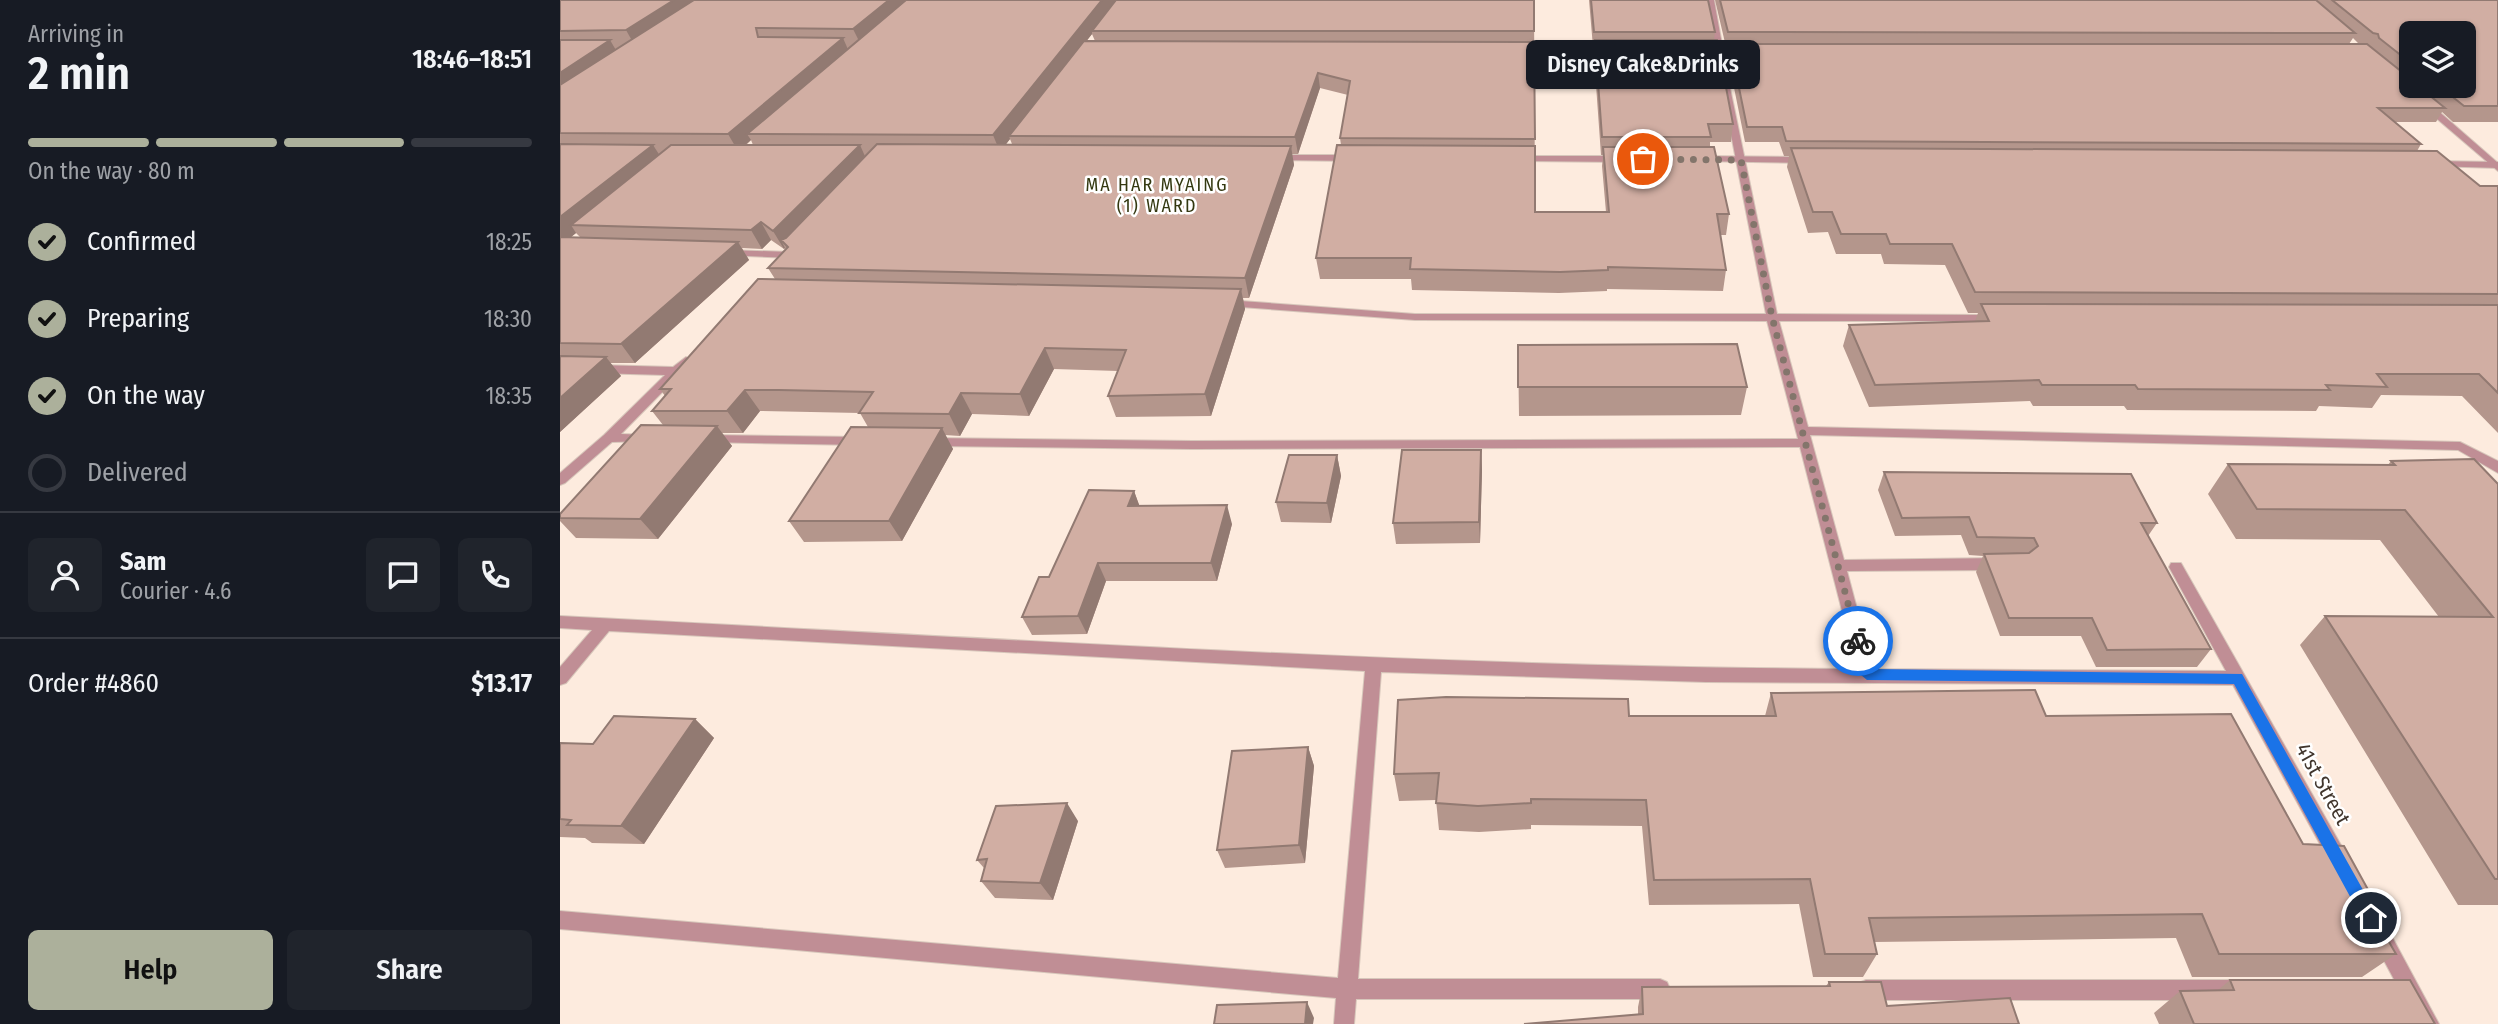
<!DOCTYPE html>
<meta charset="utf-8">
<style>
:root{--surface:#171b24;--page:#20242c;--text:#f1f3f6;--muted:#9ea1a6;--line:#363941;--accent:#acb09b}
body{margin:0;font-family:"Fira Sans Condensed",sans-serif;background:var(--page);color:var(--text);height:100vh;display:flex;flex-direction:column;font-size:26px;white-space:nowrap}
*{box-sizing:border-box;margin:0}
p{font-size:23px;color:var(--muted)}
.icon{flex:none;width:38px;height:38px;fill:none;stroke:currentColor;stroke-width:2;stroke-linecap:round;stroke-linejoin:round}
.map{position:relative;flex:1;overflow:hidden}
.drawer{display:flex;flex-direction:column;background:var(--surface);width:560px}
.drawer>*{flex:none}
.fabs{position:absolute;left:1839px;top:21px;display:grid;gap:14px}
.fabs a{display:grid;place-items:center;width:77px;height:77px;border-radius:10px;background:var(--surface);box-shadow:0 2px 5px #0004;font-size:35px}
.pin{position:absolute;display:grid;place-items:center;width:60px;height:60px;color:#fff;margin:-30px;border:4px solid #fff;border-radius:50%;box-shadow:0 2px 7px #0007}
.courier{position:absolute;display:grid;place-items:center;width:70px;height:70px;margin:-35px;border:5px solid #1a73e8;border-radius:50%;background:#fff;color:#222;box-shadow:0 2px 9px #0007}
.bubble{position:absolute;height:49px;border-radius:10px;background:var(--surface);box-shadow:0 2px 5px #0004;font-size:23px;font-weight:600;line-height:49px;text-align:center}
.overview em{font-style:normal;font-weight:600}
.overview div{display:flex;flex-direction:column-reverse}
.overview{display:flex;align-items:center;justify-content:space-between;height:119px;padding:0 28px}
h1{font-size:46px;font-weight:600;line-height:52px}
.bar{display:grid;grid-template-columns:repeat(4,1fr);gap:10px 7px;align-content:center;height:84px;padding:0 28px}
.bar i{height:9px;border-radius:5px;background:var(--line)}
.bar .active{background:var(--accent)}
.bar p{grid-column:span 4}
.line{display:flex;align-items:center;gap:18px;padding:0 28px;border-top:2px solid var(--line)}
.line div{flex:1}
.round{display:grid;place-items:center;flex:none;width:74px;height:74px;border-radius:10px;background:var(--page)}
ol{padding:0 28px;list-style:none}
li{display:flex;align-items:center;gap:21px;height:77px}
li p{margin-inline-start:auto}
li .icon{padding:7px;border-radius:50%;background:var(--accent);color:#111;stroke-width:4}
li:last-child{color:var(--muted)}
li i{width:38px;height:38px;border:4px solid var(--line);border-radius:50%}
.action{display:flex;gap:14px;margin-top:auto;padding:14px 28px}
.action a{flex:1;height:80px;border-radius:10px;background:var(--accent);color:#111;font-size:28px;font-weight:600;line-height:80px;text-align:center}
.action a+a{background:var(--page);color:var(--text)}
main{display:flex;flex:1;min-height:0}
.map>svg:first-child{display:block}
.lines{fill:none;stroke-linecap:round;stroke-linejoin:round}
.minor-casing{stroke:#d7c7bb;stroke-width:2}
.tertiary-casing{stroke:#d7c7bb;stroke-width:2}
.minor{fill:#c08e95;fill-rule:evenodd}
.tertiary{fill:#c08e95;fill-rule:evenodd}
.wall{fill:#b4968c;fill-rule:evenodd}
.shaded-wall{fill:#927a72}
.building{fill:#d1aea3;stroke:#927a72;stroke-width:2}
.route{fill:#1a73e8}
.done{stroke:#83756b;stroke-width:7;stroke-dasharray:0 12.6}
.labels{text-anchor:middle;dominant-baseline:central;stroke-width:5;stroke-linejoin:round;paint-order:stroke}
.far-quarter-label{font-size:18px;letter-spacing:2px;fill:#333810;stroke:#fff}
.near-street-label{font-size:21px;fill:#41362d;stroke:#fff}
</style>
<main>
<section class="drawer">
<div class="overview"><div><h1>2 min</h1><p>Arriving in</p></div><em>18:46–18:51</em></div>
<div class="bar"><i class="active"></i><i class="active"></i><i class="active"></i><i></i><p>On the way · 80 m</p></div>
<ol>
<li><svg class="icon" aria-label="check" viewBox="0 0 24 24"><path d="M5 12l5 5 9-10"/></svg>Confirmed<p>18:25</p></li>
<li><svg class="icon" aria-label="check" viewBox="0 0 24 24"><path d="M5 12l5 5 9-10"/></svg>Preparing<p>18:30</p></li>
<li><svg class="icon" aria-label="check" viewBox="0 0 24 24"><path d="M5 12l5 5 9-10"/></svg>On the way<p>18:35</p></li>
<li><i></i>Delivered</li>
</ol>
<div class="line" style="height:126px"><a class="round"><svg class="icon" aria-label="person" viewBox="0 0 24 24"><circle cx="12" cy="8" r="4"/><path d="M4 21q1-7 8-7t8 7"/></svg></a><div><b>Sam</b><p>Courier · 4.6</p></div><a class="round"><svg class="icon" aria-label="chat" viewBox="0 0 24 24"><path d="M4 5h16v11H9l-5 4z"/></svg></a><a class="round"><svg class="icon" aria-label="phone" viewBox="0 0 24 24"><path d="M5 4h4l2 5-3 2q2 4 5 5l2-3 5 2v4C11 20 4 13 5 4z"/></svg></a></div>
<div class="line" style="height:91px"><div>Order #4860</div><b>$13.17</b></div>
<div class="action"><a>Help</a><a>Share</a></div>
</section>
<div class="map">
<svg width="1938" height="1024" viewBox="0 0 1938 1024">
<rect width="100%" height="100%" fill="#fdebde"/>
<g class="lines">
<g class="minor-casing">
<path id="minor" d="M1146 0H1154L1163 50H1187L1191 52 1190 54H1164L1165 61 1161 63 1157 61 1156 54H1137L1136 52 1140 50H1155Z
M955 50H1050L1054 52 1050 54H952L951 52Z
M1166 85 1170 88 1217 314 1433 315 1439 318 1433 321H1219L1248 427 1900 442 1938 461V473L1898 450 1250 435 1284 560 1438 558 1443 560 1445 564 1443 568 1438 570 1287 571 1313 669 1666 671 1609 567 1611 563H1621L1786 854 1788 860 1786 866 1779 869 1772 866 1673 685 1146 682 821 672 798 979H1100L1107 982 1110 989 1107 996 1100 999H796L794 1024H774L776 998 0 929V911L778 978 805 671 49 631 6 683 0 685V667L32 630 0 628V616C432 638 865 667 1297 669L1240 447 632 449 372 446 365 442 372 438 632 441 1238 439 1207 321 855 320 667 306 661 303 667 300 855 314H1206L1162 88Z
M1862 102H1868L1938 163V171L1862 106Z
M167 250 231 252 236 255 231 258 163 255V251Z
M126 357 132 361 130 364 61 434 91 435 93 438 91 441 52 442 5 483 0 485V473L44 435 105 375 0 372V364L113 367Z
M148 435 299 437 306 441 299 445 143 442 141 439Z
M1824 932 1831 935 1879 1024H1858L1814 942 1817 935Z
M1306 980H1674L1681 983 1684 990 1681 997 1674 1000H1306L1299 997 1296 990 1299 983Z"/>
</g>
<g class="tertiary-casing">
<path id="tertiary" d="M715 155H793L798 158 793 161 712 160 710 158Z
M957 156H1059L1064 159 1059 162 954 161V157Z
M1139 156 1248 157 1253 160 1248 163 1136 161V157Z
M1874 161 1938 162V168L1871 166V162Z"/>
</g>
<use href="#minor" class="minor"/>
<use href="#tertiary" class="tertiary"/>
</g>
<path class="wall" d="M0 0H974L975 212H1046L1042 166 1043 155H1041L1034 57V47H1033L1029 0H1148L1155 32 1154 40 1173 124 1171 142H1150V147L1169 214 1166 235H1160L1166 270 1163 291 1047 289V291L999 293 852 290 851 279H760L756 258 781 145 780 138 788 95 760 88 738 154H732L734 165 689 298H683L685 309 651 416 556 417 548 396 558 371 494 369 469 416 412 414 400 436 385 435 393 449 342 541 244 542 229 521 308 427 300 413 200 411 183 433H162L172 446 98 539 16 538 0 521V514L103 425 92 411 105 396 100 389 215 279 208 268 226 249 225 248 224 249 211 240 202 249 182 248 189 260 75 363H50L61 376 0 432ZM532 34 535 41H526L528 39ZM450 139 452 144H446ZM191 140 193 145H186ZM16 233 20 237H11Z
M1155 0H1938V122H1893L1882 112 1876 122H1835L1861 144 1857 151 1920 186H1938V433L1902 396 1821 395 1812 408 1759 406 1756 411 1567 410 1564 406H1473L1470 401 1309 407 1283 346 1289 325 1415 321 1418 313H1408L1385 265 1324 264 1321 254H1276L1268 232 1248 233 1227 167 1229 156H1224L1219 142H1185L1168 58 1170 47H1166ZM1852 33 1904 86H1852ZM1793 38 1799 44H1789Z
M958 345 1187 387 1181 415 959 416Z
M921 450 922 470 920 543 836 544 833 523Z
M777 455 781 476 771 523 721 522 716 502Z
M1831 461 1938 484V905H1898L1740 645 1765 616 1879 617 1820 540 1676 539 1648 494 1668 464 1828 465Z
M1324 472 1597 523 1588 536 1651 649 1637 667H1536L1521 636H1440L1416 572 1423 556 1409 555 1401 535 1335 536 1318 490Z
M574 491 579 505 672 524 657 581H546L527 634 472 635 462 617 489 577Z
M1211 693 1486 716 1743 844 1833 935 1827 939 1836 954 1802 977H1632L1616 938 1314 942 1317 954 1303 977H1253L1239 904 1089 905 1082 826 971 825V829L919 832 879 830 876 800 839 801 834 774 1069 716H1205Z
M135 719 154 738 84 844 32 843 25 838 0 837V743L33 744Z
M748 747 754 766 745 863 665 868 657 850Z
M518 821 493 900 435 898 421 881 424 868 417 860Z
M1670 980 1875 1024H1599L1594 1013 1620 991H1657Z
M1269 982 1327 1006 1459 1024 1078 1015V1007L1082 987 1266 986Z"/>
<path class="shaded-wall" d="M114 0H147L75 46 66 30Z
M329 0H353L301 45 293 29Z
M542 0H559L532 31V34L452 136H449L450 139 440 152 433 135Z
M283 38 290 54 187 134 191 140 178 151 168 134Z
M50 40 60 57 0 97V73Z
M758 73 760 88 738 154 735 137Z
M93 145 104 162 11 225 16 233 0 246V217Z
M300 145 308 163 227 246 221 240 225 248 224 249 213 231Z
M731 146 734 165 689 298 685 278Z
M201 222 211 240 202 249 191 230Z
M178 242 189 260 75 363 61 344Z
M681 289 685 309 651 416 645 394Z
M485 348 494 369 469 416 460 394Z
M46 357 61 376 0 432V398Z
M185 390 200 411 183 433 167 411Z
M401 393 412 414 400 436 389 414Z
M157 426 172 446 98 539 80 519Z
M382 428 393 449 342 541 329 521Z
M921 450 922 470 920 543 919 522Z
M777 455 781 476 771 523 767 503Z
M574 491 581 510 568 506Z
M667 505 672 524 657 581 651 563Z
M538 563 546 581 527 634 518 616Z
M135 719 154 738 84 844 61 826Z
M748 747 754 766 745 863 739 845Z
M507 803 518 821 493 900 480 883Z
M747 1002 754 1018 753 1024H745Z"/>
<path class="building" d="M0 0H114L66 30 0 31Z
M134 0H329L293 29 196 28 198 37 283 38 168 134 0 133V85Z
M346 0H542L433 135 187 134Z
M556 0H974V31H532Z
M1031 0H1148L1155 32H1034Z
M1160 0H1756L1795 33 1168 32Z
M1772 0H1938V106H1904L1879 86H1904V33H1852V64L1819 38 1818 34 1813 33Z
M0 40H50L0 73Z
M1035 40H1157L1173 124H1148L1151 137H1042Z
M524 41 974 42 975 139 780 138 790 81 758 73 735 137 449 136Z
M1170 44H1807L1852 80V86H1858L1885 108H1818L1861 144 1226 141 1222 127H1187Z
M0 144 93 145 0 217Z
M317 144 731 146 685 278 208 268 228 247 221 240 226 238Z
M111 145H300L213 231 201 222 191 230 11 225Z
M777 145 975 146V212H1049L1043 147H1154L1169 214H1157L1166 270 1048 267V270L1000 272 850 269 851 258H756Z
M1231 148 1877 151 1920 186H1938V294L1415 292 1392 244H1330L1326 234H1281L1272 212H1253Z
M0 237 178 242 61 344 0 343Z
M198 279 681 289 645 394 548 396 566 350 485 348 460 394 401 393 389 414 299 413 313 392 219 390H185L167 411H92L111 389H100Z
M1421 304 1938 305V393L1919 374H1817L1827 387 1766 385 1770 390 1578 389 1575 385H1482L1479 380 1315 385 1289 325 1429 321Z
M1177 344 1187 387H958V345Z
M0 356 46 357 0 398Z
M81 425 157 426 80 519 0 518V514Z
M291 427 382 428 329 521H229Z
M842 450H921L919 522 833 523Z
M729 455H777L767 503 716 502Z
M1914 459 1938 484V879H1935L1765 616 1933 617 1845 510 1697 509 1668 464 1835 465 1831 461Z
M1324 472 1571 474 1597 523H1581L1651 649 1547 650 1532 618H1449L1424 554 1469 553 1478 546 1474 538 1417 537 1409 517 1342 518Z
M529 490 574 491 568 506 667 505 651 563H538L518 616 462 617 479 577H489Z
M1475 690 1486 716 1671 714 1743 844 1784 846 1833 935H1825L1836 954H1659L1642 914 1309 918 1317 954H1265L1250 879 1094 880 1086 800 971 799V803L918 806 876 803 879 773 834 774 838 700 886 697 1068 699 1069 716H1216L1211 693Z
M54 716 135 719 61 826 7 825 11 820 0 819V743L33 744Z
M748 747 739 845 657 850 672 751Z
M507 803 480 883 421 881 427 859 417 860 436 806Z
M1670 980H1850L1875 1024H1634L1620 991 1674 990Z
M1269 982H1321L1327 1006 1450 998 1459 1024H964L1083 1014 1082 987 1270 986Z
M747 1002 745 1024H654L657 1005Z"/>
<path class="route" d="M1298 636 1305 641 1312 669 1682 674 1816 913 1819 918 1816 924 1811 926 1805 924 1674 684 1307 680 1301 675 1292 641Z"/>
<g class="lines">
<path class="done" d="M1083 159 1181 160 1212 317 1298 641"/>
</g>
<g class="labels">
<g class="far-quarter-label">
<text x="597" y="185">MA HAR MYAING<tspan x="597" dy="21">(1) WARD</tspan></text>
</g>
<g class="near-street-label">
<text transform="translate(1763 784) rotate(61)">41st Street</text>
</g>
</g>
</svg>
<div class="fabs">
<a><svg class="icon" aria-label="layers" viewBox="0 0 24 24"><path d="M12 4l9 5-9 5-9-5zM3 14l9 5 9-5"/></svg></a>
</div>
<div class="pin" style="left:1083px;top:159px;background:#ea580c"><svg class="icon" aria-label="bag" viewBox="0 0 24 24"><path d="M5 8h14l-1 12H6zM9 8a3 3 0 0 1 6 0"/></svg></div>
<div class="pin" style="left:1811px;top:918px;background:#1f2937"><svg class="icon" aria-label="home" viewBox="0 0 24 24"><path d="M3 11l9-7 9 7M6 9v11h12V9"/></svg></div>
<div class="courier" style="left:1298px;top:641px"><svg class="icon" aria-label="bike" viewBox="0 0 24 24"><circle cx="6" cy="16" r="4"/><circle cx="18" cy="16" r="4"/><path d="M6 16l4-8h5l3 8M10 8l3 8H6M13 5h3"/></svg></div>
<div class="bubble" style="left:966px;top:40px;width:234px">Disney Cake&amp;Drinks</div>
</div>
</main>
